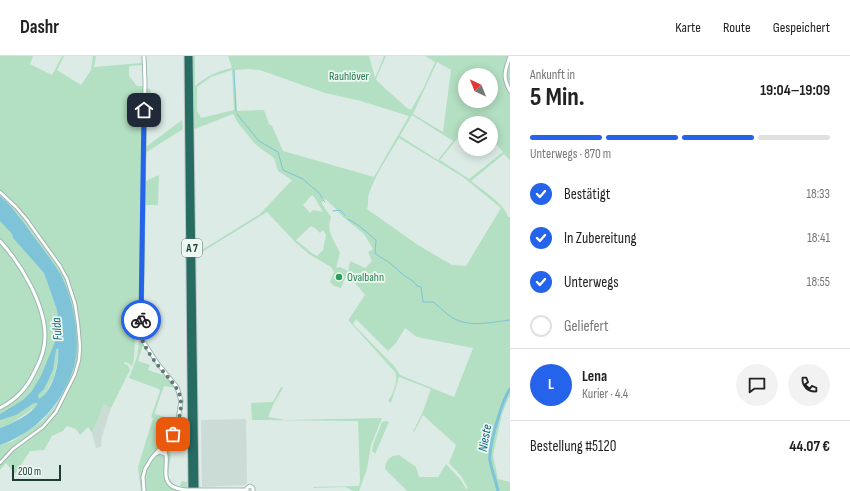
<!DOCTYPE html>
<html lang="de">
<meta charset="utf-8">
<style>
:root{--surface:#fff;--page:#f2f2f2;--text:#222;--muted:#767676;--line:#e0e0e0;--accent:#2563eb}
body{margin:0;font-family:"Sofia Sans Condensed",sans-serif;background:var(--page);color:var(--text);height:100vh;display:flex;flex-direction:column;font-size:15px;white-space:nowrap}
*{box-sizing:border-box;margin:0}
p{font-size:13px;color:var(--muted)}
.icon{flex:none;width:22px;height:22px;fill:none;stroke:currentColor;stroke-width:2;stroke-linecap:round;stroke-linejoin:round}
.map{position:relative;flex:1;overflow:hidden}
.drawer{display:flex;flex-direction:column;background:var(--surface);width:340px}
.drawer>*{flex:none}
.needle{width:26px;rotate:317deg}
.controls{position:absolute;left:458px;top:12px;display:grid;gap:8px}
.controls a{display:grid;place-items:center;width:40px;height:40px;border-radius:50%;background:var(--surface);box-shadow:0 2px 10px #0003;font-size:20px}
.scale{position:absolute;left:12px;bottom:10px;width:49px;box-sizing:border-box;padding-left:4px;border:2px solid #1d3c36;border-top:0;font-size:11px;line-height:14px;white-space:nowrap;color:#1d3c36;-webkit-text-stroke:3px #eef8f3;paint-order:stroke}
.pin{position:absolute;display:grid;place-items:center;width:34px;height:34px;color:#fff;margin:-17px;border-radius:8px;box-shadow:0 2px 6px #0006}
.courier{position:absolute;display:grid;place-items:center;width:40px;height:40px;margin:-20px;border:3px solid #2563eb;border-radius:50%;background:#fff;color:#222;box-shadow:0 1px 5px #0007}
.headline em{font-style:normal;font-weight:700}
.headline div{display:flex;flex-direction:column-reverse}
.headline{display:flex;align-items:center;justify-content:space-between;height:68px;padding:0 20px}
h1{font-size:26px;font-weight:700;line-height:30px}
.bar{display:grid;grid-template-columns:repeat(4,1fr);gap:6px 4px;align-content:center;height:48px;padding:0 20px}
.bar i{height:5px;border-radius:3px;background:var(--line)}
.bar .on{background:var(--accent)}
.bar p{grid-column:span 4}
.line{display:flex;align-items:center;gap:10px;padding:0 20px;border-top:1px solid var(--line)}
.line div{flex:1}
.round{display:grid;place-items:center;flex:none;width:42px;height:42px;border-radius:21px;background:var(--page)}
ol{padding:0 20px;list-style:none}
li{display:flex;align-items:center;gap:12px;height:44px}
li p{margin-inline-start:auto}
li .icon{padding:4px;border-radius:50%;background:var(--accent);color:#fff;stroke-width:4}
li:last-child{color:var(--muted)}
li i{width:22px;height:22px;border:2px solid var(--line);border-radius:50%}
header{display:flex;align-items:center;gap:24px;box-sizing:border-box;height:56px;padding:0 20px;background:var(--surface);border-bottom:1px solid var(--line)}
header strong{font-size:19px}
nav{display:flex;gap:22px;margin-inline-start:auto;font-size:14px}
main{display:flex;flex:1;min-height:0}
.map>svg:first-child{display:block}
.built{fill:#cbdbd5}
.green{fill:#b3dfc2;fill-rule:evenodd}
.water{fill:#7ec3d8;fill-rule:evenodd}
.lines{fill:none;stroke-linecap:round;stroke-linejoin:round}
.stream{stroke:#7ec3d8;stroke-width:1}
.river{stroke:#7ec3d8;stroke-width:3}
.tertiary-casing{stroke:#a0b3ae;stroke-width:4.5}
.secondary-casing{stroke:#9bb8b0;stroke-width:5}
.motorway-casing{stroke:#c0c8c7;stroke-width:7}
.tertiary{stroke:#fff;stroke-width:2.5}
.secondary{stroke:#fff;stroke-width:3}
.motorway{stroke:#266c63;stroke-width:5}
.secondary-bridge-casing{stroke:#9bb8b0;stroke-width:5;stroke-linecap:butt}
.secondary-bridge{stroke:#fff;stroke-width:3}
.done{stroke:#607974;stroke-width:4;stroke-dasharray:0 7.2}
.route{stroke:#2563eb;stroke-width:5}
.leisure-dot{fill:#2e9e5b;stroke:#eef8f3;stroke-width:1.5}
.labels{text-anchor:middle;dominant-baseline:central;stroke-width:3.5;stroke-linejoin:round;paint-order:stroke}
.shield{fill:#eef8f3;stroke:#5c746f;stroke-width:1}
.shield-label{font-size:11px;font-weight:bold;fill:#1d3c36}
.park-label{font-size:12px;fill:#23784a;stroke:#eef8f3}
.leisure-label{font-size:12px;fill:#27864d;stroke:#eef8f3;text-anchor:start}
.water-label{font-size:13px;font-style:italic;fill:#11647e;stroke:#eef8f3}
</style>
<header>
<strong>Dashr</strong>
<nav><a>Karte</a><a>Route</a><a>Gespeichert</a></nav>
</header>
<main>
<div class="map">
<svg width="510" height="435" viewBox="0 0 510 435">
<rect width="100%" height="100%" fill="#ddebe6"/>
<path class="built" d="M104 348 111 352 102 380 101 391 96 392 92 377Z
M246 363 247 427 245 429 202 431 201 364Z"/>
<path class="green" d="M0 0H33L30 8 52 19 62 0H64L57 14 81 29 91 14 93 0H96L94 11 142 7 143 9 129 10V20L137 30H143L151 34V59L147 63 146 91 182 64 183 73 142 99 139 267C132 281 137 297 132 311L130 308 125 306 124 308 128 309 130 314 111 352 104 348 92 377 88 371 80 379 76 373 67 370 63 375 52 380 44 394 30 395 15 418 6 407 0 414V389L13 385 36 369 43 364 55 350 65 333 76 302V285L75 265 54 208 16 156 0 140Z
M193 0H195V30C207 20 217 15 232 12L228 0H369L375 22 384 0H386L376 23 377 25 407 52 411 54 424 31 435 6 425 0H510V104L504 98 471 125C481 133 505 148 508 161H510V341H509L502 358 493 399 498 423 510 426V435H407L385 413C386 404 389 400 399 399L416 411 419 421H438L446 408 461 424 466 433 468 432 461 420 449 407 456 389 423 359 414 376 413 375 422 358 431 333 399 321 391 347 388 345C393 338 399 324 395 316L349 265V263L365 239 348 218 350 205 365 212 372 205 368 196 373 193 364 178 342 160 333 150 325 143 322 146V148L331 161C326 176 334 183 340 197L336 212 340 211 348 215 341 232 334 230 330 226 334 216 331 211 309 198 295 186 267 156 197 199V197L260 158 292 124 278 115 274 102 256 89 238 67 233 58 195 73 193 69ZM437 6 451 14 443 76 413 58ZM249 13 260 14 325 37 361 45 409 60 374 121 283 95 272 70 269 68 264 54 237 55 234 14ZM232 14 234 54 201 62 197 55V31L211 21ZM465 19H491V45H465ZM412 59 453 85 438 104 400 80ZM472 63 476 67H491V82L503 96 469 123 440 104 465 73V67H470ZM399 82 463 121 501 152 466 210 452 209 418 189 367 153C369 147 367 141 370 135 377 116 389 99 399 82ZM312 139 314 141 323 156 313 154 310 157 303 149ZM311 170 315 172 320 177 323 174 326 179 323 194 317 200 313 198 296 184ZM356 263 388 295 396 287 405 272 417 281 473 292 454 341 400 319 394 310 353 268Z
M159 119 158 149H145L146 125Z
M0 165 12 178 13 182 44 217 57 254 60 281 58 291 59 298 54 321 47 335 37 350 12 367 0 372Z
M139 284H140L143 289 138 305 150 309 148 314 166 320 176 332 164 330 155 356V358L176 364 170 377 175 381 169 391 171 399 168 420 171 425 175 430 179 431 182 425 187 426V435H141L138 411 153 362 151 361 160 335 159 333 129 322 137 301Z
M281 331 283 332 274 347 268 361 285 364 382 362 371 389 367 413 359 435H353L346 431 313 432V431L359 430 360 424 358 365 252 364 251 347 273 346Z
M385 365 389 366 375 398 372 395 373 389 382 366Z"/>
<path class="water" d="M0 140C14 152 24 167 35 182 44 194 53 206 61 219 73 243 79 275 76 302 74 314 68 328 62 338 48 362 26 380 0 389V372C11 368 33 358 38 347H34L16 359 0 364V358L23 344 32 335 41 320 59 276 57 254 44 217 13 182 12 178 0 165ZM58 292C60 306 53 336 39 343L38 339 44 333 53 314 56 294Z"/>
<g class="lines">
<path class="stream" d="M234 14 236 55
M237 58 259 85 278 96 283 114 303 123 320 138 322 142
M323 144 325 146
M333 155 340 154 345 159
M348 163 358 169 376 184 375 197C380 202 391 206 394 211 398 212 397 214 401 217 406 222 414 224 417 230L421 231 423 246H433C440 251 446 258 453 262 470 272 492 266 510 264"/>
<path class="river" d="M498 435C496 425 492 415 490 405 488 392 502 344 510 333"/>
<g class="tertiary-casing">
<path id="tertiary" d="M0 136 16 151 27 164 60 210 67 223 75 248 78 268 80 291 79 304 75 318 56 356 43 371 13 393 0 407"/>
</g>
<g class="secondary-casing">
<path id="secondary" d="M510 0C505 15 502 20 510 35
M0 185C21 208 45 248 45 280 45 293 41 304 35 315 27 332 17 343 0 352
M162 390C175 405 151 431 186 434
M156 398 160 396 165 398
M201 434H247
M144 435 143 421 145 413 151 403 174 376 178 364 181 345 177 331 158 308 143 285 141 278 145 26 144 0
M247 435V432L250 430 253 432V435"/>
</g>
<g class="motorway-casing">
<path id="motorway" d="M187 0 191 435
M190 0 196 435"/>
</g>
<use href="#tertiary" class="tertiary"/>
<use href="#secondary" class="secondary"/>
<use href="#motorway" class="motorway"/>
<g class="secondary-bridge-casing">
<path id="secondary-bridge" d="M186 434H201"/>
</g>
<use href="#secondary-bridge" class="secondary-bridge"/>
</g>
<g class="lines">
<path class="done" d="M141 264C140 270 140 277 142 283 146 294 155 306 162 314 175 330 184 336 180 358 178 365 177 372 173 378"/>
<path class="route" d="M141 264 144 54"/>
</g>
<circle class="leisure-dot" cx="339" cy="221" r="4"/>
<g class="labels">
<rect class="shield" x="182" y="183" width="20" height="18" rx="3"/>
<g class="shield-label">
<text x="192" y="192">A 7</text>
</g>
<g class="park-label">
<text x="349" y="20">Rauhlöver</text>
</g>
<g class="leisure-label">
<text x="347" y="221">Ovalbahn</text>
</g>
<g class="water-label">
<text transform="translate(57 273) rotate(-95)">Fulda</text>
<text transform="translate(485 382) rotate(-80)">Nieste</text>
</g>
</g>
</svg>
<div class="controls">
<a><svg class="needle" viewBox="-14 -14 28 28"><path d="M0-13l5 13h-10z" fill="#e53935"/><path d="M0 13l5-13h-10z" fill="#767676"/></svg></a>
<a><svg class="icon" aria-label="layers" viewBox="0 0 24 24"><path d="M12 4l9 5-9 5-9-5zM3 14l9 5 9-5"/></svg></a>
</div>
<div class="scale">200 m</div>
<div class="pin" style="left:173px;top:378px;background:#ea580c"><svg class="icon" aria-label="bag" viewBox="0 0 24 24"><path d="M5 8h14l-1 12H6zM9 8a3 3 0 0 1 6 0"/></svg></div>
<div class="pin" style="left:144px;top:54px;background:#1f2937"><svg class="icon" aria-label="home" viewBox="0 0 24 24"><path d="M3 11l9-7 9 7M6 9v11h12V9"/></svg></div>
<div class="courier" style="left:141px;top:264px"><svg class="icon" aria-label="bike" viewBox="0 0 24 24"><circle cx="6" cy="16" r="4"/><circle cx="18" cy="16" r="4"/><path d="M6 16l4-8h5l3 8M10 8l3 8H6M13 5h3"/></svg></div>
</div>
<section class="drawer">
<div class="headline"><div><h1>5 Min.</h1><p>Ankunft in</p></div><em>19:04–19:09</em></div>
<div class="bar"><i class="on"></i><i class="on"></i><i class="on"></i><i></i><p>Unterwegs · 870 m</p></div>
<ol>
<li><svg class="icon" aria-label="check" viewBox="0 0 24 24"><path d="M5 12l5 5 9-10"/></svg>Bestätigt<p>18:33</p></li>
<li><svg class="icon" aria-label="check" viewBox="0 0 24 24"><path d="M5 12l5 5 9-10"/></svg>In Zubereitung<p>18:41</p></li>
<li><svg class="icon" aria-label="check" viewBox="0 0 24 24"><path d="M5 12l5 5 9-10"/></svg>Unterwegs<p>18:55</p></li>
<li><i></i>Geliefert</li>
</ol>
<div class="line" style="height:72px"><b class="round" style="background:var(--accent);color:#fff">L</b><div><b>Lena</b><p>Kurier · 4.4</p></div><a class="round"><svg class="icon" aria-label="chat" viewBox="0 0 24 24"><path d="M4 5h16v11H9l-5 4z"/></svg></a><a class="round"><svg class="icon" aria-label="phone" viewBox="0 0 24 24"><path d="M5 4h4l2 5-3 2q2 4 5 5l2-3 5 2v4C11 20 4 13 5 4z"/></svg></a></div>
<div class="line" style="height:52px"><div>Bestellung #5120</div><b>44.07 €</b></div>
</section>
</main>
